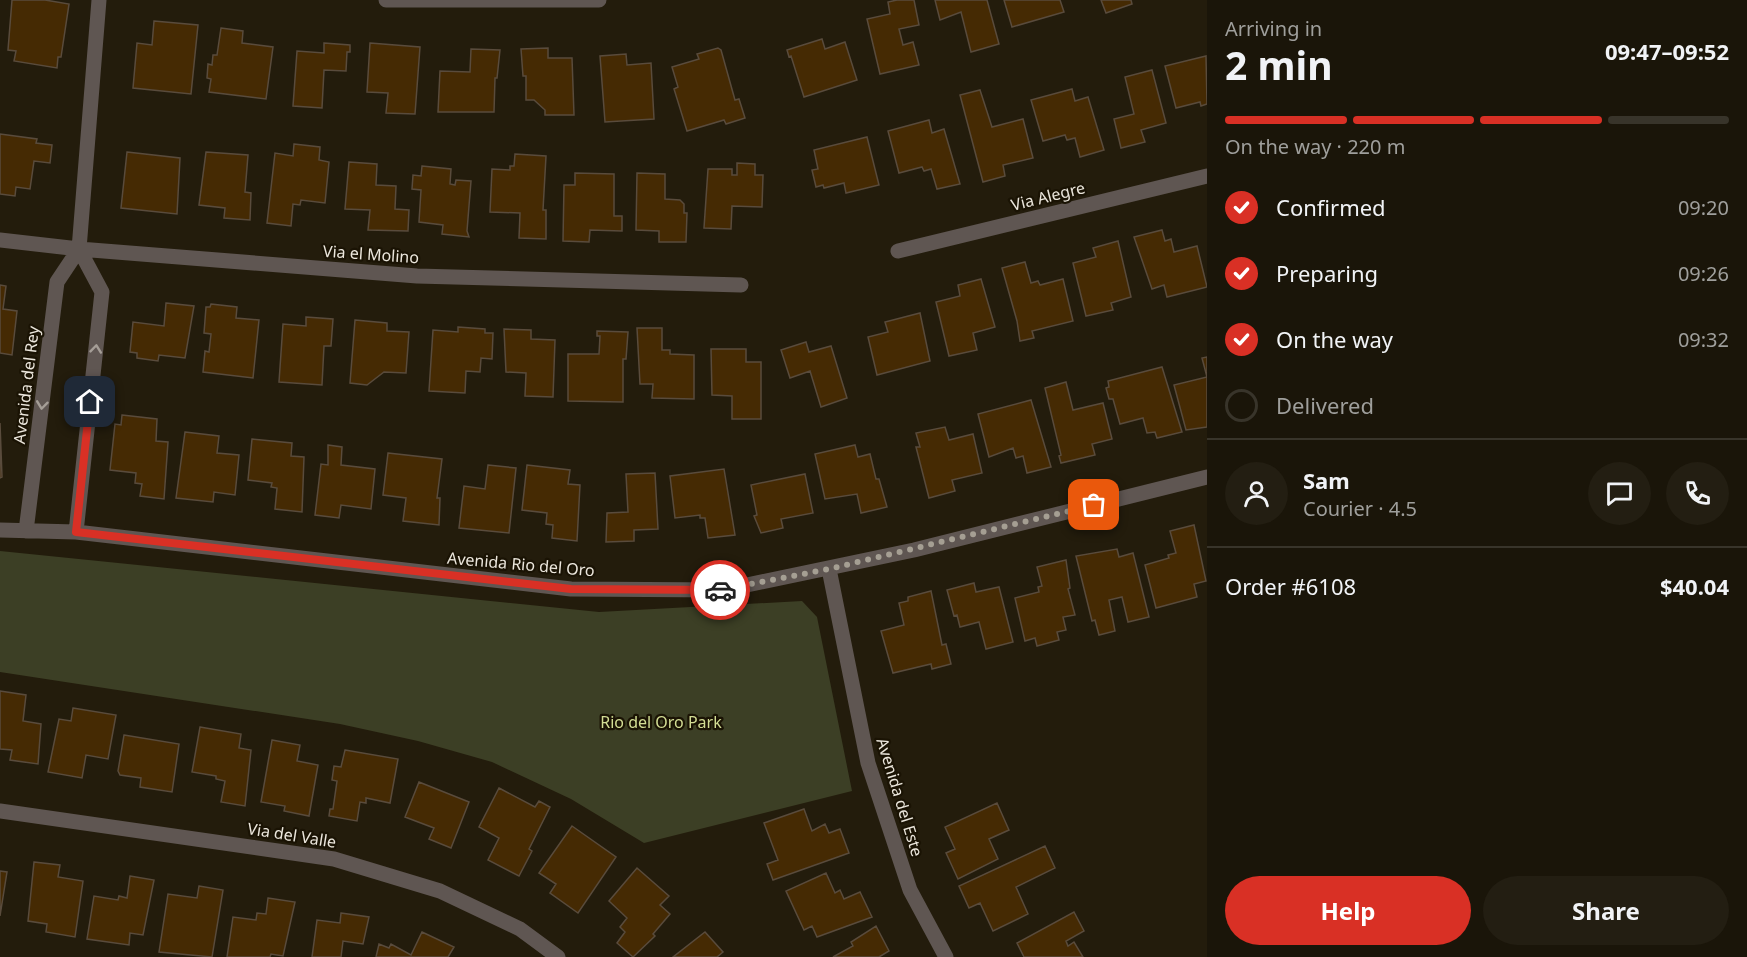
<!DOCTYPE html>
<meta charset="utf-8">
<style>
:root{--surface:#1a1509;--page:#231e12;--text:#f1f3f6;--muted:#9f9f9c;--line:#38342a;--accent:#d93025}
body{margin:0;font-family:"Noto Sans",sans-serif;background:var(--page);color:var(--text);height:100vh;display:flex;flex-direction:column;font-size:22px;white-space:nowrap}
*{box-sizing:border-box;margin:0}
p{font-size:20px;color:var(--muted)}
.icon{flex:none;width:33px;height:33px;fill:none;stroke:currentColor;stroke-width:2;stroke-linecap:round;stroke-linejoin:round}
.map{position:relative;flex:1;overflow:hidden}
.side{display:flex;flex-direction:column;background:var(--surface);width:540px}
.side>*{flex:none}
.pin{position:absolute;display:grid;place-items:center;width:51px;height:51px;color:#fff;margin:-26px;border-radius:12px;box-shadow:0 3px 9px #0006}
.courier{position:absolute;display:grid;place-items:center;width:60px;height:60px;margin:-30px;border:4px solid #d93025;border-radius:50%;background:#fff;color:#222;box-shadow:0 2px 8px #0007}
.overview em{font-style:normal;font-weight:700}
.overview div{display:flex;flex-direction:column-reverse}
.overview{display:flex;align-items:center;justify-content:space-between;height:102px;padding:0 18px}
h1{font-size:39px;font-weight:700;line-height:45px}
.bar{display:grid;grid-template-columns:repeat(4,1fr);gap:9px 6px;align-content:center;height:72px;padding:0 18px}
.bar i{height:8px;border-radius:4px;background:var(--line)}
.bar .current{background:var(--accent)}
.bar p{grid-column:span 4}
.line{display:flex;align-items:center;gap:15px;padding:0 18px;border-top:2px solid var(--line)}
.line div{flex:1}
.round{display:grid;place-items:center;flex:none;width:63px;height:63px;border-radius:32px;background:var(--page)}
ol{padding:0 18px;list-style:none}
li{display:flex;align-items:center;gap:18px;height:66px}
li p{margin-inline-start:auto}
li .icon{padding:6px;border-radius:50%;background:var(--accent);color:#fff;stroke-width:4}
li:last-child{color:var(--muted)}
li i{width:33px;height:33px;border:3px solid var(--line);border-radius:50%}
.button{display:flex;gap:12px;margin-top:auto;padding:12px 18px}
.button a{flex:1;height:69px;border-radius:36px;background:var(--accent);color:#fff;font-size:24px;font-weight:700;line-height:69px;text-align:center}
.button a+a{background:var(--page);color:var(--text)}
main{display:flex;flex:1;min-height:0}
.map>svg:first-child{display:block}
.green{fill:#3c3f25}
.building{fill:#452a03;stroke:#594b3c;stroke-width:1.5}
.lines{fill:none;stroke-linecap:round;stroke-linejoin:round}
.minor{stroke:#5f5652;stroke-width:15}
.oneway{stroke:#a59e97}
.done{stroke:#a59f93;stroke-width:6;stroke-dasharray:0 10.8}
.route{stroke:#d93025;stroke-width:8}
.labels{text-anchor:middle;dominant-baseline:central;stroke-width:4.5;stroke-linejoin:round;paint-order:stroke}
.street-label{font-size:16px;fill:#ebe6dc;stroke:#1a1304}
.park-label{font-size:16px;fill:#d3dd94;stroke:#1a1304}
</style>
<main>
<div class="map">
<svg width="1207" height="957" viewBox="0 0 1207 957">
<rect width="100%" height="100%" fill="#231c0c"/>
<path class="green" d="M0 551 599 612 802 601 817 617 852 791 644 843 571 799 492 762 418 741 340 724 0 672Z"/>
<path class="building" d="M12 0H45L69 4 61 57H58L57 68 14 61 16 51 8 50Z
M897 0H914L919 25 899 29 903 45 913 42 919 65 880 74 867 19 890 14 888 2Z
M935 0H987L999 44 971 52 961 12 940 20Z
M1004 0H1060L1064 12 1012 27Z
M1101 0H1131L1132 4 1106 13Z
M154 21 198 25 191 94 133 88 137 43 152 45Z
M221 28 243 31 242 43 273 47 266 99 209 92 211 79 207 78 208 64 212 65 213 55H217Z
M822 39 825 49 845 42 857 80 804 97 791 56 789 57 787 50Z
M324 43 350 45V52H347L346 71 324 70 322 108 293 106 297 51 324 53Z
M370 43 420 47 415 114 386 113 388 93 367 92Z
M548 48V58H572L574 115H545V110L534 100H526V76H523L521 49Z
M718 48 721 50 735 100 739 99 745 118 726 124 724 120 687 131 674 89 678 87 672 67 699 59 697 54Z
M471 49 500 50 497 78H495L494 112H438L440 71 470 72Z
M626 54 627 65 651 63 654 119 605 122 600 56Z
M1206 56 1207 104 1201 106 1200 102 1176 108 1165 66Z
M1152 70 1166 123 1141 130 1145 142 1121 148 1114 119 1134 114 1125 77Z
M1072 89 1075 101 1088 97 1104 150 1080 157 1075 138 1067 140 1065 135 1043 141 1031 100Z
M980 90 992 127 1023 119 1033 158 1003 165 1005 176 983 182 960 95Z
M929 120 932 133 944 129 960 184 937 189 931 169 924 171 922 167 899 173 888 131Z
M0 134 37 139 36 143 52 145 50 163 34 161 30 189 16 187 15 196 0 194Z
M867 137 879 185 846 193 844 183 824 188 823 185 816 187 812 170 818 169 814 150Z
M294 144 320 147 319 160 329 162 325 203 301 200 300 205 293 204 291 226 267 223 275 153 293 156Z
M127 152 180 158 177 214 121 208Z
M206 152 248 155 245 192 251 193 250 220 224 218 225 208 199 205Z
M515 154 546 156 543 210H546V239L519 238 520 213 490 212 492 169 510 170V166H514Z
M349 162 377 164 376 185 396 186 395 209 409 210 408 231 368 230 370 210 345 209Z
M737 163 755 164V175H763L762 207 732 206 731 229 704 228 708 169H732V175H737Z
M422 166 451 169 450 184 455 185 456 180 471 181 467 231 469 237 442 234 443 225 419 222 421 190 412 189 413 175 421 176Z
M575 173 614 174V216H622V231L590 230 589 242 563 241 564 185H575Z
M637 173 665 174V199L680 200 684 204V213H687L686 242H659V231L636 230Z
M1162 230 1165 241 1171 239 1174 252 1197 246 1207 287 1167 297 1164 285 1152 289 1134 237Z
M1118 241 1131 297 1111 303 1113 310 1086 316 1073 263 1096 257 1093 248Z
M1025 262 1031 283 1038 281 1040 285 1063 279 1073 321 1032 331 1034 338 1020 341 1017 321 1002 268Z
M981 279 995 327 973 333 977 350 949 356 936 302 960 296 958 285Z
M0 285 6 286 3 309 17 311 12 355 0 353Z
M166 303 194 306 185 358 159 355 158 361 137 358V353L130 352 133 322 164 326Z
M211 304 237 307 236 318 259 320 253 378 203 372 205 351 209 352 211 334 204 333 206 307H210Z
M920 313 930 361 877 375 868 337 888 332 885 322Z
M306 317 333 319 331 346H324L322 385 279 382 283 324 306 326Z
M355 320 387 323V331L409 332 406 373 384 372 367 385 350 383Z
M458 327 485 329V333H493L492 359 481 358 480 372 466 371 465 393 429 391 433 330 458 332Z
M637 328H662V350H670V354L694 355V399L652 398 653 384H640Z
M504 329 531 330V339L555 340 553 397 525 396 526 373 506 372Z
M597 331 628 332 626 359H623V402L568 401V354H599L600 336H597Z
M806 342 809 352 831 346 847 398 821 407 810 371 790 378 781 350Z
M711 349H746V362H761V419H732V396L712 395Z
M1207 357V427L1186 430 1174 385 1207 377 1202 358Z
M1162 367 1182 432 1157 438 1155 432 1147 433 1143 418 1120 424 1113 399H1109L1106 388 1109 387 1108 381Z
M1066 382 1073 410 1103 403 1112 439 1092 444 1095 455 1061 463 1059 456 1061 455 1045 388Z
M1031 400 1051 467 1027 473 1023 456 1016 458 1013 448 989 457 978 414Z
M122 415 157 419 156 441 168 442 164 499 140 496 142 484 135 483 136 473 110 470 115 424 121 425Z
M0 423 2 477 0 478Z
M945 427 949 440 973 434 982 473 952 480 955 491 929 498 916 447H920L916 433Z
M185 432 219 436 217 453 239 455 235 495 214 492 213 502 176 498Z
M252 439 292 443 291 456 304 457 302 512 275 509 277 488 271 487 272 483 248 480Z
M328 445 342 447 341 465 375 469 371 509 341 505 339 518 315 515 321 464 328 465Z
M855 445 858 457 870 454 876 479H879L887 507 861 513 857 494 825 499 815 454Z
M388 453 442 459 437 498H440L439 525 403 521 406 498 383 495Z
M488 465 516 468 509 533 459 528 464 486 485 489Z
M527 465 570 470 568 484 580 485 577 541 552 538 553 525 546 524 547 513 522 510Z
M724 469 735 535 708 538 705 518H700V515L675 518 670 476Z
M655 473 658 529 634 530V541L606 542 607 513 628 512 626 474Z
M805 474 813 513 781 519 783 528 761 533 754 516 757 515 751 485Z
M1194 525 1206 581 1194 584 1197 597 1156 608 1145 565 1169 558 1168 555 1176 553 1170 531Z
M1117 549 1119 557 1133 553 1149 617 1128 622 1122 597 1109 600 1115 631 1099 635 1095 620 1092 621 1076 556Z
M1066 560 1070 588 1068 589 1075 615 1063 617 1066 630 1057 632 1059 640 1037 646 1035 638 1025 641 1015 598 1039 592 1038 587 1042 586 1037 567Z
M974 583 976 592 999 587 1013 642 986 649 979 622 960 627 957 615 954 616 947 590Z
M931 591 942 645 946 644 951 664 932 669 931 664 893 673 881 631 904 625 899 603 908 601V597Z
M0 691 26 695 23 721 41 724 38 764 10 760 12 750 0 749Z
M73 708 116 715 108 759 86 755 82 778 48 772 59 719 71 721Z
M200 727 241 734 239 748 251 750 245 806 221 802 225 781 216 779V776L192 772Z
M124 735 179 744 172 792 140 787 141 778 120 775 118 771Z
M272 740 300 745 297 761 318 765 309 816 284 811 285 806 261 802Z
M345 750 398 759 390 803 366 798V803L360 802 357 821 329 816 330 809H333L337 781 332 780 334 766 341 767Z
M419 782 469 802 451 848 429 839 434 828 405 817Z
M499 788 535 807 539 801 550 807 529 849 532 851 519 876 488 860 499 838 479 827Z
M997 803 1009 830 989 839 998 859 958 879 946 853 955 849 945 827Z
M804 809 812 831 825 824 829 833 840 829 849 853 773 880 767 864 778 860 764 823Z
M572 826 616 857 578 913 550 893 556 884 539 873Z
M1045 846 1055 868 1016 887 1028 914 993 931 980 903 969 908 959 886Z
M34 862 60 865 58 877 83 881 75 937 46 932 47 924 28 921Z
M637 868 669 896 660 905 670 914 653 934 655 936 633 957 617 943 625 932 620 927 627 918 609 901Z
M0 871 7 872 0 916Z
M826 873 835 893 840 890 844 899 860 892 872 917 817 937 812 926 804 930 786 891Z
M130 876 154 880 143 935 130 933 129 945 87 939 94 896 118 900 119 896 127 898Z
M199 886 223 890 212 957 159 952 168 894 197 898Z
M268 898 295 902 283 956 271 954 270 957H227L233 917 256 920 257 913 266 914Z
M1074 912 1084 931 1066 941 1068 946 1074 942 1083 957H1024L1017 943Z
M341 913 369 917 363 944 343 941 341 957H312L317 920 340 923Z
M876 926 889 951 879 957H833L853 946 851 942Z
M422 932 454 947 448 957H376L379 944 389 948 391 944 411 955Z
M705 932 723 952 717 957H673Z"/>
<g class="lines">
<path class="minor" d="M386 0H599
M0 240 79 249 417 276 741 285
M898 251 1207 176
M0 530 76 532 571 589 723 590 914 550 1207 477
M26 531 57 282 79 249 99 0
M76 532 102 292 79 249
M829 569 868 763 910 890 946 957
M0 811 334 859 440 891 520 929 558 957"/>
</g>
<defs><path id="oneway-chevron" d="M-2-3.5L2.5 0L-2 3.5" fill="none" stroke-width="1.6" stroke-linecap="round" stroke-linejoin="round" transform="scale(1.5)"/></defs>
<g class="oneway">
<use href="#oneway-chevron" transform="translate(96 349) rotate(-84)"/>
<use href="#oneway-chevron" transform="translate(42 405) rotate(97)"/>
</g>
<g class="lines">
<path class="done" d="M720 590 829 569 1094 505"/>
<path class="route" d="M90 402 76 532 571 589 720 590"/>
</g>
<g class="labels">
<g class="street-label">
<text transform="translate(1048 196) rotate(-14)">Via Alegre</text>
<text transform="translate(371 254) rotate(4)">Via el Molino</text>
<text transform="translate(26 385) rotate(-83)">Avenida del Rey</text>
<text transform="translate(521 564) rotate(5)">Avenida Rio del Oro</text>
<text transform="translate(900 797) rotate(73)">Avenida del Este</text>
<text transform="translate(292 835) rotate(9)">Via del Valle</text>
</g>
<g class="park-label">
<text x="661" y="722">Rio del Oro Park</text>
</g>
</g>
</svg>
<div class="pin" style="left:1094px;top:505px;background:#ea580c"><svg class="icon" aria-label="bag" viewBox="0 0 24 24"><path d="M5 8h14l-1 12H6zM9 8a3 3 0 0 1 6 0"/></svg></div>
<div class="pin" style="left:90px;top:402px;background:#1f2937"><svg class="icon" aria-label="home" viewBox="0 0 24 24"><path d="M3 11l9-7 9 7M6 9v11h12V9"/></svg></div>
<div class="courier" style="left:720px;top:590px"><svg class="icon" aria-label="car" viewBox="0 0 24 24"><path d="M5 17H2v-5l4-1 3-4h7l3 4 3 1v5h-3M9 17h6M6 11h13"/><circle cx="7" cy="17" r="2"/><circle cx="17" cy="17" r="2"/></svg></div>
</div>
<section class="side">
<div class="overview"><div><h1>2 min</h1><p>Arriving in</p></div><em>09:47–09:52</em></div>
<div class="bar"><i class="current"></i><i class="current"></i><i class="current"></i><i></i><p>On the way · 220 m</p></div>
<ol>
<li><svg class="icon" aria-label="check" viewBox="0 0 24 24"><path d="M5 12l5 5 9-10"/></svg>Confirmed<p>09:20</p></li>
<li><svg class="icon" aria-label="check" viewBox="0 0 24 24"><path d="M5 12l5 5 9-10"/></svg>Preparing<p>09:26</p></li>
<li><svg class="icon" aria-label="check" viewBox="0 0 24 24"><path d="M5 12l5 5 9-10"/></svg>On the way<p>09:32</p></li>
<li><i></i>Delivered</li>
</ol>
<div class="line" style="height:108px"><a class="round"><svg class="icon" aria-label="person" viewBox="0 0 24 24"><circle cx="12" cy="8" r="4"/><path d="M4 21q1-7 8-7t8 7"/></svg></a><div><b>Sam</b><p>Courier · 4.5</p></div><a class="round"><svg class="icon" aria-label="chat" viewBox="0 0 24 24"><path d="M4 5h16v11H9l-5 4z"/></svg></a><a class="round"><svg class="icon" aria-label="phone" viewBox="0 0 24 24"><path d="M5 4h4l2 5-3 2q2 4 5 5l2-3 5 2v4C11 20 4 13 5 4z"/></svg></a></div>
<div class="line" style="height:78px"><div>Order #6108</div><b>$40.04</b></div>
<div class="button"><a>Help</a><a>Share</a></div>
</section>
</main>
